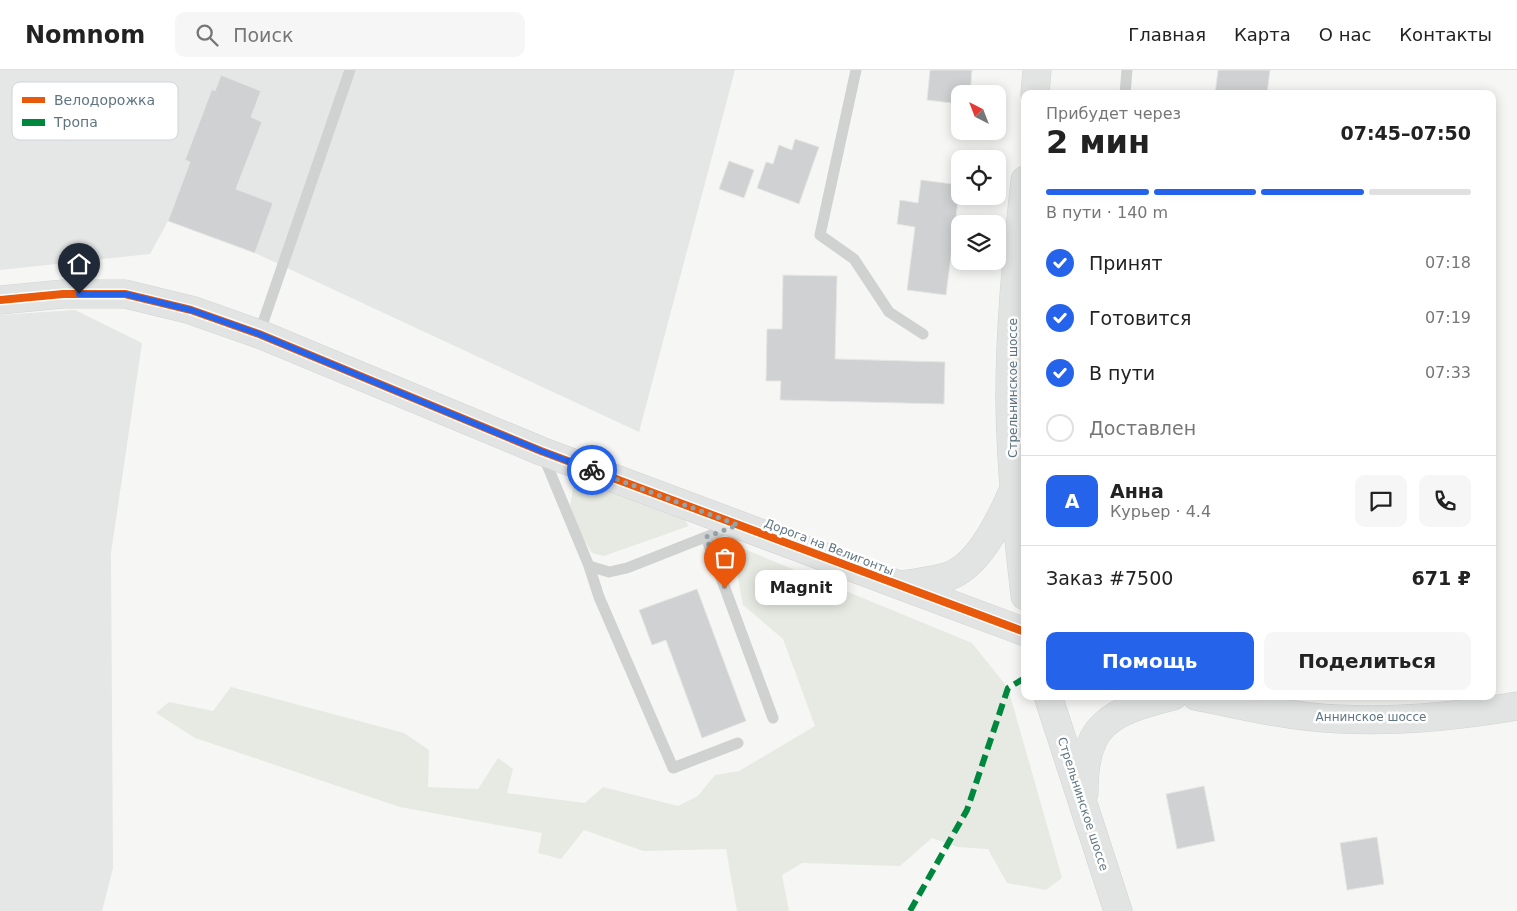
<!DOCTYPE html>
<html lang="ru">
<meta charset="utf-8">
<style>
:root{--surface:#fff;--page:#f6f6f6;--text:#222;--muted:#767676;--line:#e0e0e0;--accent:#2563eb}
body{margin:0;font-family:"DejaVu Sans",sans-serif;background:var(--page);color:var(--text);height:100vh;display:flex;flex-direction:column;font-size:19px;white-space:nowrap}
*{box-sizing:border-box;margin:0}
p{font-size:16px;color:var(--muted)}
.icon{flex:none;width:28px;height:28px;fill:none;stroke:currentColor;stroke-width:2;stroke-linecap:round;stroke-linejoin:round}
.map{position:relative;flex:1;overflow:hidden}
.panel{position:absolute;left:1021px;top:20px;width:475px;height:610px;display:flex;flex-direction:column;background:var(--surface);border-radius:10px;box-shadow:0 2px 12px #0003}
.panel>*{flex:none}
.needle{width:32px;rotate:318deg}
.controls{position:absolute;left:951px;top:15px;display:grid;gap:10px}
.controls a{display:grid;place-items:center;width:55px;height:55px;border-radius:10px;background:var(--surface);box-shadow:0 2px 12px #0003;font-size:25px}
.pin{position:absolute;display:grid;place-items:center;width:42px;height:42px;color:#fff;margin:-51px -21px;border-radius:50% 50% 50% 0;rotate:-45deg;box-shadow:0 0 5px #0007}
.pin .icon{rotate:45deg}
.courier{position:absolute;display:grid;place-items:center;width:50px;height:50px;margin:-25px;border:4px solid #2563eb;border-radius:50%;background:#fff;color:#222;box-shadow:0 1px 6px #0007}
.bubble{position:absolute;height:35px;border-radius:10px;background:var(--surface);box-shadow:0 2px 12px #0003;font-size:16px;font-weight:800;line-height:35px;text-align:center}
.summary em{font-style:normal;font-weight:800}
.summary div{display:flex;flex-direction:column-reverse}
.summary{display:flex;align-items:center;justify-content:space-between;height:85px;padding:0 25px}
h1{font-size:32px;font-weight:800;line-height:38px}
.bar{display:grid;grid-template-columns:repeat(4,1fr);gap:8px 5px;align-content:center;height:60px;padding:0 25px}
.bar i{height:6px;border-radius:4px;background:var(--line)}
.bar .on{background:var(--accent)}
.bar p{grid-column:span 4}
.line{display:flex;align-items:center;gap:12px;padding:0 25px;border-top:1px solid var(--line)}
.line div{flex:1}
.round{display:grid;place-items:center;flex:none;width:52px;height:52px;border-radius:10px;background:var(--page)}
ol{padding:0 25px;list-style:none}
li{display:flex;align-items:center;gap:15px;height:55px}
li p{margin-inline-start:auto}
li .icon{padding:5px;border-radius:50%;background:var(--accent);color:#fff;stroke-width:4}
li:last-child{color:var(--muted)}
li i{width:28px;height:28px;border:2px solid var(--line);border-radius:50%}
.button{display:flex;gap:10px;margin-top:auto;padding:10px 25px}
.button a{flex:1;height:58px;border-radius:10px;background:var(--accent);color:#fff;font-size:20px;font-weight:800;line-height:58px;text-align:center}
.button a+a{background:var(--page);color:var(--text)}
header{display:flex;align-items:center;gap:30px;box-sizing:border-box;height:70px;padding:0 25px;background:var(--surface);border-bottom:1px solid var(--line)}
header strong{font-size:24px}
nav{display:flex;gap:28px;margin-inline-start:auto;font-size:18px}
.search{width:350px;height:45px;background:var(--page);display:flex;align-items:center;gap:12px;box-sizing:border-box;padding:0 18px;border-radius:10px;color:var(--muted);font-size:19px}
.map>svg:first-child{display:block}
.built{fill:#e4e7e6}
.green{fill:#e6eae3}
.building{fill:#cfd1d2;stroke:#e6e6e4}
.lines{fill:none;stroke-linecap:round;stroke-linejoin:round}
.secondary-casing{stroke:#d3d4d4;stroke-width:29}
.lane{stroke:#d0d1d1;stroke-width:11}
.secondary{stroke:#e2e3e3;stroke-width:28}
.quiet{stroke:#00873e;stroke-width:6;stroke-dasharray:12 6;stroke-linecap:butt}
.cycleway-casing{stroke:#fff;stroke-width:11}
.cycleway{stroke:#e8590c;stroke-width:8}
.done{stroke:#94a3aa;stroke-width:5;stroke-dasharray:0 9}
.route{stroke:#2563eb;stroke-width:6}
.labels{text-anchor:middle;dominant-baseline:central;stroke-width:5;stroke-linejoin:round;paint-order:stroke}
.street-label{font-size:12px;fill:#5f7682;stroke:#fff}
.key{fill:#fff;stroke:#cfd6da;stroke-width:1}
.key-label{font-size:14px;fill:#5f7682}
</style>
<header>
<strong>Nomnom</strong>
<div class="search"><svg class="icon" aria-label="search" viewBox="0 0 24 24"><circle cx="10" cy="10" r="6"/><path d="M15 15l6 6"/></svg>Поиск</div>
<nav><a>Главная</a><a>Карта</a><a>О нас</a><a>Контакты</a></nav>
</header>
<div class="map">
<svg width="1517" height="841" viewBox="0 0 1517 841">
<rect width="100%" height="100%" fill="#f6f6f5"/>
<path class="built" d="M0 0H735L639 362 255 183 168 151 150 184 0 200Z
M75 240 142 273 111 483 113 798 102 841H0V245Z"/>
<path class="green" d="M594 413 680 444 689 456 604 486 592 483 581 465 570 435 574 414Z
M744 479 972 573 1008 618 1062 808 1046 820 1007 813 988 779 958 777 932 768 900 796 802 793 782 805 789 841H737L726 779 643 781 584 760 561 789 538 783 542 763 400 737 195 668 156 643 169 632 213 641 231 617 404 663 429 680 428 717 478 719 498 688 513 699 507 723 585 733 603 717 678 736 698 726 715 705 739 701 815 656 783 569 743 535 735 491Z"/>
<path class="building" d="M930 0H972L970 24H960V34L927 30Z
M1218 0H1270L1267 24H1215Z
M221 5 261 21 251 47 262 52 236 119 273 133 255 183 168 151 190 92 185 90 212 19 215 21Z
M795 69 819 77 799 134 757 118 766 92 773 94 779 75 792 80Z
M729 91 754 100 744 128 719 119Z
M921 110 960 115 946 225 907 220 915 157 897 154 900 130 918 133Z
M783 205 837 206 835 289 945 292 944 334 780 330 781 311H766L767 259H782Z
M697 519 746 651 702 668 666 570 652 575 639 540Z
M1204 716 1215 771 1177 779 1166 724Z
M1377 767 1384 814 1347 820 1340 773Z"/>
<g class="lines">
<g class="secondary-casing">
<path id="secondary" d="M1035 24 1037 0
M1025 110C1017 185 1009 262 1010 337 1011 400 1018 463 1025 526
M0 230 63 224H125L191 240 259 264 541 381 1025 562
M900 515C915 513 931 511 946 507 978 498 1001 449 1013 421
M1048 626 1118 841
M1196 626C1243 636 1291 647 1339 649 1399 652 1458 646 1517 636
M1084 723C1084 700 1086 670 1105 654 1122 638 1151 632 1173 626"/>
</g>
<path class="lane" d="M856 0 820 165 854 189 889 242 923 264
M1125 24 1127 0
M259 264 350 0
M543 385 589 496 609 502 627 498 731 457
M706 467 773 648
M589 496 599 527 673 698 738 673"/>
<use href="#secondary" class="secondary"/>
<path class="quiet" d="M910 841 967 740 1008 618 1025 608"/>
<g class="cycleway-casing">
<path id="cycleway" d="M0 230 63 224H125L191 240 259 264 541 381 1025 562"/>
</g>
<use href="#cycleway" class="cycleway"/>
</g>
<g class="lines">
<path class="done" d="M592 400 738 455 706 467 725 518"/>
<path class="route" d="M79 224H125L191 240 259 264 541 381 592 400"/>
</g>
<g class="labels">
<g class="street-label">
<text transform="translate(1013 318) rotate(-90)">Стрельнинское шоссе</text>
<text transform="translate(829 477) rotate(21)">Дорога на Велигонты</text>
<text x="1371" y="647">Аннинское шоссе</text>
<text transform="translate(1083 734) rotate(72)">Стрельнинское шоссе</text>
</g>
</g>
<rect x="12" y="12" width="166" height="58" rx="8" class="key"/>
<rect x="22" y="27" width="23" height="6" fill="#e8590c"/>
<rect x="22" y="49" width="23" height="7" fill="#00873e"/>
<g class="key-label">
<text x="54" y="35">Велодорожка</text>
<text x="54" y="57">Тропа</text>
</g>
</svg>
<div class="controls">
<a><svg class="needle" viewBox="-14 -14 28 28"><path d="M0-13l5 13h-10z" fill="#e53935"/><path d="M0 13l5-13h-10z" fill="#767676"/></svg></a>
<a><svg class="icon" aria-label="locate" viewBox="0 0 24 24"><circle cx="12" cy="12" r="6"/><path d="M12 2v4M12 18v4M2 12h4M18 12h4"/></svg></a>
<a><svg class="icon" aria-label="layers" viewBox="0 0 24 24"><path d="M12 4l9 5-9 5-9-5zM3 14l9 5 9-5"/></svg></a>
</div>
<div class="pin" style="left:725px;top:518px;background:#ea580c"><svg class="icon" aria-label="bag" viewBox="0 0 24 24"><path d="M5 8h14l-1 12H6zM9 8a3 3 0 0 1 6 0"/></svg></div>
<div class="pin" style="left:79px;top:224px;background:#1f2937"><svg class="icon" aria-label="home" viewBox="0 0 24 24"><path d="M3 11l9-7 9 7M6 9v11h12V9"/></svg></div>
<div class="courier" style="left:592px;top:400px"><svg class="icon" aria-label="bike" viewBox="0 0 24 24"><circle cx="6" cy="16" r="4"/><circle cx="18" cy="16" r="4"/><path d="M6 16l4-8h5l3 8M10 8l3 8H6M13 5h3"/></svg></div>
<div class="bubble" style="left:755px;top:500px;width:92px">Magnit</div>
<section class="panel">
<div class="summary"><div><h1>2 мин</h1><p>Прибудет через</p></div><em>07:45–07:50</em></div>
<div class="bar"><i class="on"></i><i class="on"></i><i class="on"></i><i></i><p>В пути · 140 m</p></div>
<ol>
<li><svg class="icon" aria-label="check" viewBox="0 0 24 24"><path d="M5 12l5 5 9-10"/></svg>Принят<p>07:18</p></li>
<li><svg class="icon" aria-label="check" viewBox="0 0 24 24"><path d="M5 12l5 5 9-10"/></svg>Готовится<p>07:19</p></li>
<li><svg class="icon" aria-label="check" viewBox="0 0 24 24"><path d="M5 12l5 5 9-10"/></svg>В пути<p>07:33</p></li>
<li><i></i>Доставлен</li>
</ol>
<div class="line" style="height:90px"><b class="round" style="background:var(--accent);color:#fff">А</b><div><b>Анна</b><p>Курьер · 4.4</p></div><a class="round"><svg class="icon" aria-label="chat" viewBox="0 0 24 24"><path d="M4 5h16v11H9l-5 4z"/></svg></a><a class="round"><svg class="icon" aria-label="phone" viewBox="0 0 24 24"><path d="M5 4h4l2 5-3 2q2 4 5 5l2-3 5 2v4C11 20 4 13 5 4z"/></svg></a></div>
<div class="line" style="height:65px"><div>Заказ #7500</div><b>671 ₽</b></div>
<div class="button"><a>Помощь</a><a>Поделиться</a></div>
</section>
</div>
